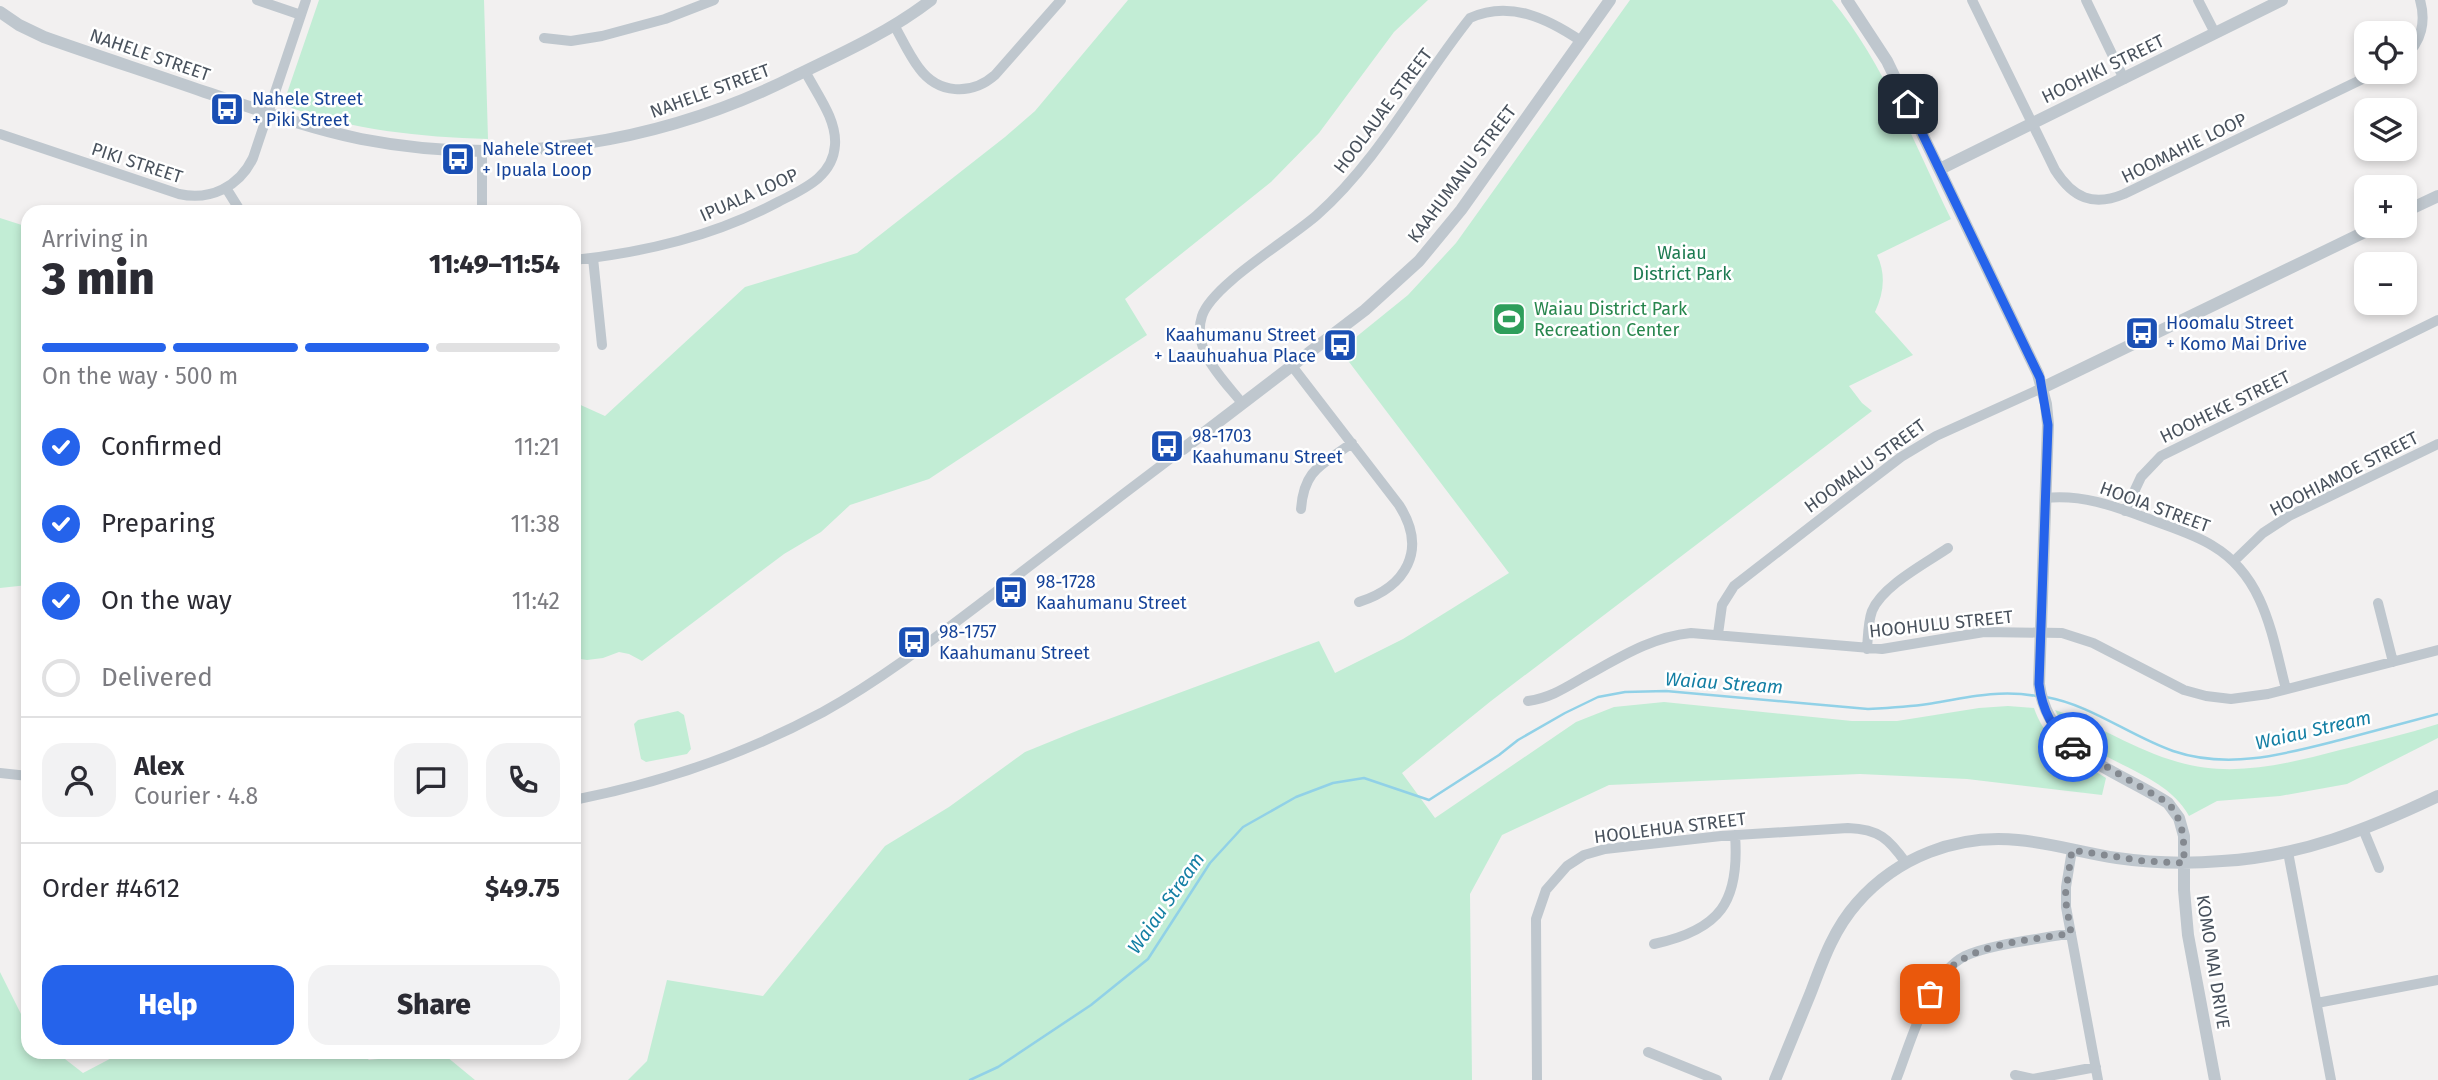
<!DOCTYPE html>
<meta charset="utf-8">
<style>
:root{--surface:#fff;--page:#f2f2f3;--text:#2b2b33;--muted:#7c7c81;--line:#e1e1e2;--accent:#2563eb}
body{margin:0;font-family:"Fira Sans",sans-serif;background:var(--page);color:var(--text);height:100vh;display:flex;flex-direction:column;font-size:26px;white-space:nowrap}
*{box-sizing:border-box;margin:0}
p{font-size:23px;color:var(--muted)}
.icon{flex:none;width:38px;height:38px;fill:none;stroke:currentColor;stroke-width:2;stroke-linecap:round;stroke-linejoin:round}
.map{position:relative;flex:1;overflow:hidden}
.side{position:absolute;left:21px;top:205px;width:560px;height:854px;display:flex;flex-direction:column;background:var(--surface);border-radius:21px;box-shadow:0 4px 10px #0003}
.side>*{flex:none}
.controls{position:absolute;left:2354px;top:21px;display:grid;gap:14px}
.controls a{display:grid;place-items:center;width:63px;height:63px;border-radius:14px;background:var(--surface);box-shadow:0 4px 10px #0003;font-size:35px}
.pin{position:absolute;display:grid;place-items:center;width:60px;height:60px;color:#fff;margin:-30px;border-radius:14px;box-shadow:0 4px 10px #0006}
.courier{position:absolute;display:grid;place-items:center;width:70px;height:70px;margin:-35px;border:5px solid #2563eb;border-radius:50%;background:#fff;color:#222;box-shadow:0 2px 9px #0007}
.headline em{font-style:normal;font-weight:800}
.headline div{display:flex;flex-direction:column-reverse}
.headline{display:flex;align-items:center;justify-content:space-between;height:119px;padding:0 21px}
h1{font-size:46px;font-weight:800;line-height:52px}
.bar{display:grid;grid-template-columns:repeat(4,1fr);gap:10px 7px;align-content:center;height:84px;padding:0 21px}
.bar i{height:9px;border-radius:5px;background:var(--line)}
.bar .selected{background:var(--accent)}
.bar p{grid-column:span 4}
.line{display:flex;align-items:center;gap:18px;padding:0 21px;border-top:2px solid var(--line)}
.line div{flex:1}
.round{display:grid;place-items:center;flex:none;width:74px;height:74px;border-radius:21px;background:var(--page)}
ol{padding:0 21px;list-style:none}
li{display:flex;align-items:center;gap:21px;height:77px}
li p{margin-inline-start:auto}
li .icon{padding:7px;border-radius:50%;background:var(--accent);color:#fff;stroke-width:4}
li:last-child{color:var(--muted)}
li i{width:38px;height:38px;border:4px solid var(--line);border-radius:50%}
.button{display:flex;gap:14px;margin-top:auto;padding:14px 21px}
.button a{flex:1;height:80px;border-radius:21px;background:var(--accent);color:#fff;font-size:28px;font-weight:800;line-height:80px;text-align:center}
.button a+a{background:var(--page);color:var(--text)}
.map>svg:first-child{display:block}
.green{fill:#c2edd5}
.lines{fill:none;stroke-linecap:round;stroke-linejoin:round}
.stream{stroke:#91d1e7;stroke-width:2.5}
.minor{stroke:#bfc7ce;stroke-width:10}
.tertiary{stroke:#bfc7ce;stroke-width:12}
.done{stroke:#848990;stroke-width:7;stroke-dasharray:0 12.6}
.route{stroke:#2563eb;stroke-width:9}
.labels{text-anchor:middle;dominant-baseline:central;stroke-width:5;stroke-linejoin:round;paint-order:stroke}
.street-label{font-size:18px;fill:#49525d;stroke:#fff}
.transit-label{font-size:18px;fill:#164399;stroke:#fff;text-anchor:start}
.park-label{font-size:18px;fill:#1d7b51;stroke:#fff}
.leisure-label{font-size:18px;fill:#27864d;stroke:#fff;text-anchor:start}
.water-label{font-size:19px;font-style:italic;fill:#147fa4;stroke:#fff}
</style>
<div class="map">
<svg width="2438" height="1080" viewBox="0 0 2438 1080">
<rect width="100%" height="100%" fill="#f2f0f0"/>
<path class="green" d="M319 0H484L488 139C420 137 352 130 289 107L285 99Z
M1128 0H1428L1394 32 1319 133 1271 182 1125 299 1147 335 929 479 850 505 821 532 784 554 642 661 629 654 619 652 603 658 587 660 574 658V402L605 416 745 287 857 253 1005 137 1035 111Z
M1630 0H1832C1884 64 1915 145 1951 219L1877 255C1886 274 1884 293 1875 312L1913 355 1849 386 1862 403 1872 411 1491 701 1402 773 1435 818 1576 722 1614 707 1664 702 1852 721H1897L1979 708 2008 706 2034 708C2046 744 2076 759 2106 778L2102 795 1967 779 1860 774 1609 785 1502 835 1470 894 1472 1080H628L647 1061 667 980 763 996 885 846 949 807 1025 752 1079 730 1319 641 1335 673 1403 639 1509 573 1340 350 1408 295 1456 243Z
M0 218 28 227V585L0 588Z
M2055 710C2097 724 2135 750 2178 762 2233 778 2286 764 2340 750 2373 742 2406 734 2438 724V738L2347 784 2280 796 2217 801 2189 816C2161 765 2082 764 2055 710Z
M678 711 684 715 691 749 687 754 646 762 641 759 634 724 638 720Z
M0 972 28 1028V1052H56L83 1073 123 1052H360L369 1060 441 1052 475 1080H0Z"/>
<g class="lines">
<path class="stream" d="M2046 697C2091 705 2130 736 2173 751 2229 770 2285 754 2340 740 2373 731 2405 723 2438 714
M970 1080 998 1067 1091 1005 1148 959 1210 863 1243 827 1296 797 1333 783 1364 778 1429 800 1499 755 1518 740 1565 713 1598 697 1625 692 1666 691 1868 709C1888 708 1908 707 1928 704 1964 698 1999 689 2036 696"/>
<path class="minor" d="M257 0 301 15
M1972 0 2055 170C2073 198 2093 207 2124 194L2377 72
M2086 0 2124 79
M2198 0 2215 33
M894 25C902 39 909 55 919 68 938 94 971 96 995 75L1061 0
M544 38 571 41 602 36 665 19 714 0
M2404 57C2422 42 2426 21 2420 0
M0 134 179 194C210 201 239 187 253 158L306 0
M226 188 241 212
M482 212V151
M593 258 602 345
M574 260C646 252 714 236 778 202 803 189 833 177 835 145 837 119 816 93 805 71
M1292 366 1399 505C1428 550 1406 587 1359 602
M1242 403C1223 379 1191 350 1202 316 1212 285 1290 239 1317 215 1380 159 1418 83 1470 18 1509 0 1547 18 1581 41
M2045 498C2083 494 2114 506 2149 519 2170 527 2194 534 2213 546 2265 577 2272 636 2286 689
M1301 509C1304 469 1322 465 1352 443
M2125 511 2141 477 2161 456 2438 320
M2234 561 2263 533 2289 516 2438 444
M2378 603 2393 662
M1718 634 1722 605 1734 586 1837 506 1901 457 1936 436 2042 388
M1867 649C1868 636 1868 622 1872 611 1882 586 1926 563 1948 548
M1528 701C1550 698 1565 688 1584 677 1619 658 1651 637 1691 633L1882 649 1984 632 2062 633 2093 643 2184 690 2206 696 2231 699 2268 694 2438 650
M0 773 28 776
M574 800C661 783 745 754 823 712 882 679 935 638 989 597 1053 548 1118 498 1183 449
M2363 829 2379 868
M2072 850 2066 887V907L2098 1080
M2288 852 2331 1080
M1654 944C1720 930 1740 902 1735 835
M2317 1003 2438 980
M1648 1052 1717 1080
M2015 1075 2033 1079 2096 1067
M1537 1080 1536 919 1546 890 1567 866 1584 855 1605 849 1721 836 1848 828C1879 829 1889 839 1906 863
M1896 1080C1911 1042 1928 975 1965 956 1990 944 2042 939 2071 933"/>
<path class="tertiary" d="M1847 0 1887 61 2038 374 2046 404 2048 425 2039 684C2048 753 2117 770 2168 803L2179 818 2184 836V890L2188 935 2215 1080
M0 12 19 25 44 37C97 56 151 73 205 92 256 109 308 128 361 139 510 168 663 143 797 75 843 53 891 31 931 0
M1940 169 2282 0
M2404 212 2438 196
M2042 388 2377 226
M1183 449 1365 310 1419 261 1461 210 1610 0
M1775 1080C1787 1051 1799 1021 1811 992 1823 960 1834 929 1857 903 1897 857 1957 834 2018 840 2051 843 2084 853 2117 858 2151 863 2187 864 2222 861 2299 857 2369 829 2438 796"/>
</g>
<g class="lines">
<path class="done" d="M1930 994C1956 941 2020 943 2071 933L2065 897 2072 850 2144 861 2184 863C2184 839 2184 821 2168 803L2073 747"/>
<path class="route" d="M1908 104 2040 378 2048 425 2039 684C2042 710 2053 731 2073 747"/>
</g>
<defs>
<g id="bus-square" transform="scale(1.75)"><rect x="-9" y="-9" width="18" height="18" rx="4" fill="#1a4fb4" stroke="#fff"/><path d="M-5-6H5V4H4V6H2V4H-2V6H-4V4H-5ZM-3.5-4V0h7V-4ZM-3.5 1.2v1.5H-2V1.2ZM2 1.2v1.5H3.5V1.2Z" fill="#fff"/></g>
<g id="stadium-square" transform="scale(1.75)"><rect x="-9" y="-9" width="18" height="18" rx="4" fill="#2e9e5b" stroke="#fff"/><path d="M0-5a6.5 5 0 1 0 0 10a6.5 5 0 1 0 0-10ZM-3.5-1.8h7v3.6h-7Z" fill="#fff"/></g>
</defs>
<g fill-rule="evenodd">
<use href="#bus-square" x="227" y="109"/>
<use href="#bus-square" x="458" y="159"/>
<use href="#stadium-square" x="1509" y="319"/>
<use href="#bus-square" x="2142" y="333"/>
<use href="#bus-square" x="1340" y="345"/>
<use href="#bus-square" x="1167" y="446"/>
<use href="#bus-square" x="1011" y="592"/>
<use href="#bus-square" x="914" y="642"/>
</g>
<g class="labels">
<g class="street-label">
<text transform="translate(150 55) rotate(19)">NAHELE STREET</text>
<text transform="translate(2103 69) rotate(-26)">HOOHIKI STREET</text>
<text transform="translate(710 91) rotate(-20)">NAHELE STREET</text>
<text transform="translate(1383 111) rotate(-53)">HOOLAUAE STREET</text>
<text transform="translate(2184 148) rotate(-26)">HOOMAHIE LOOP</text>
<text transform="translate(137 163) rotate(18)">PIKI STREET</text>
<text transform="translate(1462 174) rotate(-53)">KAAHUMANU STREET</text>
<text transform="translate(749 195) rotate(-24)">IPUALA LOOP</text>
<text transform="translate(2225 407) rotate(-26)">HOOHEKE STREET</text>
<text transform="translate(1865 466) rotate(-36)">HOOMALU STREET</text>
<text transform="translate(2344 474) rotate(-27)">HOOHIAMOE STREET</text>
<text transform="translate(2155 507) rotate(20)">HOOIA STREET</text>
<text transform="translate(1941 624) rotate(-6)">HOOHULU STREET</text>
<text transform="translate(1670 828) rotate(-7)">HOOLEHUA STREET</text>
<text transform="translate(2213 962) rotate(81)">KOMO MAI DRIVE</text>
</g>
<g class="transit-label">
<text x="252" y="99">Nahele Street<tspan x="252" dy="21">+ Piki Street</tspan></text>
<text x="482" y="149">Nahele Street<tspan x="482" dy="21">+ Ipuala Loop</tspan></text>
<text x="2166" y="323">Hoomalu Street<tspan x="2166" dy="21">+ Komo Mai Drive</tspan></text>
<text x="1316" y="335" text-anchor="end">Kaahumanu Street<tspan x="1316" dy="21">+ Laauhuahua Place</tspan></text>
<text x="1192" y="436">98-1703<tspan x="1192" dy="21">Kaahumanu Street</tspan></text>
<text x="1036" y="582">98-1728<tspan x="1036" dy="21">Kaahumanu Street</tspan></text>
<text x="939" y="632">98-1757<tspan x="939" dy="21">Kaahumanu Street</tspan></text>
</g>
<g class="park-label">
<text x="1682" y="253">Waiau<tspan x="1682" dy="21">District Park</tspan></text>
</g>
<g class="leisure-label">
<text x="1534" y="309">Waiau District Park<tspan x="1534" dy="21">Recreation Center</tspan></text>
</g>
<g class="water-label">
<text transform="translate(1724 683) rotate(4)">Waiau Stream</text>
<text transform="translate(2313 730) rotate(-13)">Waiau Stream</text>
<text transform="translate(1166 903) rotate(-55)">Waiau Stream</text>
</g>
</g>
</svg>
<div class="controls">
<a><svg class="icon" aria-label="locate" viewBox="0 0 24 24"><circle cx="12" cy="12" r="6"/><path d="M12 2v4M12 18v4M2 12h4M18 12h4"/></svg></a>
<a><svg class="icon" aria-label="layers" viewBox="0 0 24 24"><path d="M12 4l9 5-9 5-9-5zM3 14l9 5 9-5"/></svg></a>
<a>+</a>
<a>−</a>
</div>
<div class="pin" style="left:1930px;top:994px;background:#ea580c"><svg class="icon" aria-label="bag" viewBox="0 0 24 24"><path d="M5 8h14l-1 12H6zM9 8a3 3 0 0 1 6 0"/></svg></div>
<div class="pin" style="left:1908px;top:104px;background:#1f2937"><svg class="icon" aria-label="home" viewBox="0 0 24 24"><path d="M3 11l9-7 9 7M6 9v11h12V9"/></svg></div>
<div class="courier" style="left:2073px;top:747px"><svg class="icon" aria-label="car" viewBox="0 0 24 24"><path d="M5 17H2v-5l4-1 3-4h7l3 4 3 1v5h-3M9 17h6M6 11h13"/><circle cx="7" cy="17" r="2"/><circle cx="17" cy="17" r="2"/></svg></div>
<section class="side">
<div class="headline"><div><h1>3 min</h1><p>Arriving in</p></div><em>11:49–11:54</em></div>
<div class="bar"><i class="selected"></i><i class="selected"></i><i class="selected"></i><i></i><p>On the way · 500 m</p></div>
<ol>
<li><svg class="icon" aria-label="check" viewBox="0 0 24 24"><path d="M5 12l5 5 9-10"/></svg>Confirmed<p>11:21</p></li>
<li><svg class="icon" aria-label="check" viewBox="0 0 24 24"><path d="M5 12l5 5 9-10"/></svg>Preparing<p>11:38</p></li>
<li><svg class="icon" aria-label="check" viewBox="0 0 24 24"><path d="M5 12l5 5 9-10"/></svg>On the way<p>11:42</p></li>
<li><i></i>Delivered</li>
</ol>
<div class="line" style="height:126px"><a class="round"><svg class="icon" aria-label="person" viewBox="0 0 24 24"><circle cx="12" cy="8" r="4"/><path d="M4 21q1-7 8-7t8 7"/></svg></a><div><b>Alex</b><p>Courier · 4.8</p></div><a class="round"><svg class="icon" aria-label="chat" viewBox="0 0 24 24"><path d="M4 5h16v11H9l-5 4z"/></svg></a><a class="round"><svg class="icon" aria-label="phone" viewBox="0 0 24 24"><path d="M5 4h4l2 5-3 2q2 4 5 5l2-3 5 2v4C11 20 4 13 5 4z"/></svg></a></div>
<div class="line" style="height:91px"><div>Order #4612</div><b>$49.75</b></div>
<div class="button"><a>Help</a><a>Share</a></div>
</section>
</div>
